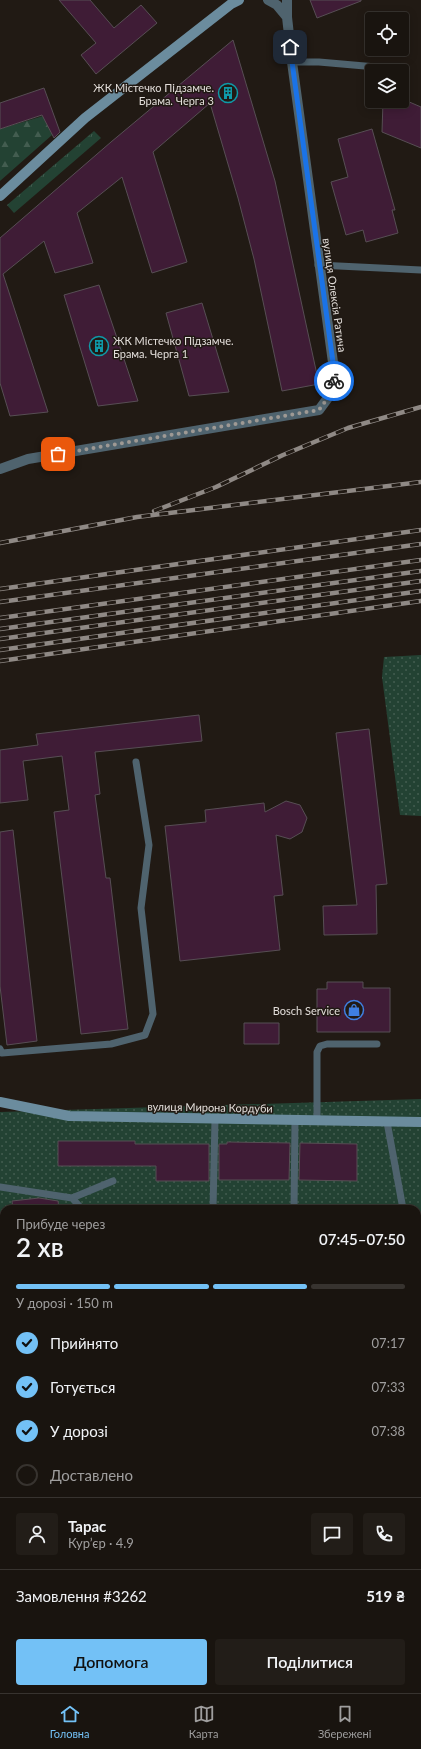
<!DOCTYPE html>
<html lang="uk">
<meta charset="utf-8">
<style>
:root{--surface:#19140f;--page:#221d18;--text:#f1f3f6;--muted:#9f9e9e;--line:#37332f;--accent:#73c1f6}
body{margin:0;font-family:Lato,sans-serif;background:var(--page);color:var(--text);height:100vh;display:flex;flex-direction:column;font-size:15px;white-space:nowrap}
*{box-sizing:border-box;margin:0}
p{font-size:13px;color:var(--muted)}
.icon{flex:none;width:22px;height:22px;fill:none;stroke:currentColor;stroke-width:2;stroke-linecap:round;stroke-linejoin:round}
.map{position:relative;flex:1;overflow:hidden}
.panel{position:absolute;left:0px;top:1205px;width:421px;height:488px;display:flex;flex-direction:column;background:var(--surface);border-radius:12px 12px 0 0;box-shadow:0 2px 10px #0003,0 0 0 1px var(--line)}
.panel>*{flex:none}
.fabs{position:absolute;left:365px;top:12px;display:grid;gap:8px}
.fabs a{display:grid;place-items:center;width:44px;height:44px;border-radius:4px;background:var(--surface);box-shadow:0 2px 10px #0003,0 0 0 1px var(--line);font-size:20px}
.pin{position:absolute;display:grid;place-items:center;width:34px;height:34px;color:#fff;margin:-17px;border-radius:8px;box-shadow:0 2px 6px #0006}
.courier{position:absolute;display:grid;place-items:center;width:40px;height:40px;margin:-20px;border:3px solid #1a73e8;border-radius:50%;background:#fff;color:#222;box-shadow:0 1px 5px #0007}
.summary em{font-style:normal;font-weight:600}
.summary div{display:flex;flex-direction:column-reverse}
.summary{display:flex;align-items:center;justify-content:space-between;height:68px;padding:0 16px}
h1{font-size:26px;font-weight:600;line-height:30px}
.bar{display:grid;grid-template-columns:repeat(4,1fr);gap:6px 4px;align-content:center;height:48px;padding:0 16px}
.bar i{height:5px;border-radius:3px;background:var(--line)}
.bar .on{background:var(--accent)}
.bar p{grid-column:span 4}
.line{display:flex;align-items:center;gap:10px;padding:0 16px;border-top:1px solid var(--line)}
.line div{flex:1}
.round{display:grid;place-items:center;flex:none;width:42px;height:42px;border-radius:4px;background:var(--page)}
ol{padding:0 16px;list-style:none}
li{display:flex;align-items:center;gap:12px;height:44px}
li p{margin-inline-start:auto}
li .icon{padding:4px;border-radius:50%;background:var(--accent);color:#111;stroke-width:4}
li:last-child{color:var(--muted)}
li i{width:22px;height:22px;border:2px solid var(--line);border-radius:50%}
.action{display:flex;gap:8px;margin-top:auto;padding:8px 16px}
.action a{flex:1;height:46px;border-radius:4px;background:var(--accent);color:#111;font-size:16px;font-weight:600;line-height:46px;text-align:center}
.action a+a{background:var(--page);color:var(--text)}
.tab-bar{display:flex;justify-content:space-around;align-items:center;height:56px;border-top:1px solid var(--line);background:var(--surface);font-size:11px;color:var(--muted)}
.tab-bar a{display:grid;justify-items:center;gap:2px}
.tab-bar .on{color:var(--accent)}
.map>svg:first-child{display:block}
.grass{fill:url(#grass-tufts)}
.forest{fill:url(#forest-firs)}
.park{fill:url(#park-dots);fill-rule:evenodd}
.building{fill:#3f1c36;stroke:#574e54}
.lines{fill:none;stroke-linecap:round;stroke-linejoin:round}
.lane{stroke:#4f636e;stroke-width:7}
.street{stroke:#4f636e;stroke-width:10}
.secondary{stroke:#6b8c9e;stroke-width:10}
.rail-casing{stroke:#8f8985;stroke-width:4.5}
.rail{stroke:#211a14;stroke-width:3;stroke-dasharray:9;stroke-linecap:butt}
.done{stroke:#9e9994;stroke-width:4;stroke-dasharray:0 7.2}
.route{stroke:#1a73e8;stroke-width:5}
.labels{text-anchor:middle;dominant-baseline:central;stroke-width:3;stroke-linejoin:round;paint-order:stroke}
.poi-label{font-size:11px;fill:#e2ddd9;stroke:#211a14;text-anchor:end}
.street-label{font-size:11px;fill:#e2ddd9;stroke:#211a14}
</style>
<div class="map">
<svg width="421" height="1693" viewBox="0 0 421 1693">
<defs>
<pattern id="grass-tufts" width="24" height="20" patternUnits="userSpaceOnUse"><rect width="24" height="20" fill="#234233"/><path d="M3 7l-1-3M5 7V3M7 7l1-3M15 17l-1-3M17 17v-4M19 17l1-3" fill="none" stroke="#435d50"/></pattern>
<pattern id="forest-firs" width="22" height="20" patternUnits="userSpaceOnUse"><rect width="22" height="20" fill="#234233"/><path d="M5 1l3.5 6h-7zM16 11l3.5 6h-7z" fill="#435d50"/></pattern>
<pattern id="park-dots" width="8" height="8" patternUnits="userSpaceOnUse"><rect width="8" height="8" fill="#234233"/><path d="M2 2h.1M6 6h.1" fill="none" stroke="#435d50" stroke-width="1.8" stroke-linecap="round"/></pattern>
</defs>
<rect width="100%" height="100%" fill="#211a14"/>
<path class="grass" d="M94 131 101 138 14 213 7 205Z"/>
<path class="forest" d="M43 116 52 135 0 181V129Z"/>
<path class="park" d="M421 655V816L400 815 382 677 384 657Z
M421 1099V1693H0V1112ZM4 1209H417V1689H4Z"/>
<path class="building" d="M59 0H90L114 28 141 5 157 23 96 74 81 55 96 43Z
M310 0H361V1L317 18Z
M233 40 275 181 319 384 282 391 254 259 238 198 210 103 153 152 187 262 152 273 122 177 77 213 93 263 55 273 44 241 3 274 48 412 10 416 0 383V238L111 142Z
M44 88 60 132 54 138 42 115 0 129V103Z
M383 101H407L421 107V148L382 132Z
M372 129 395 210H392L398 233 366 242 363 230 346 235 331 182 348 177 338 139Z
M99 285 118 341 138 401 98 406 64 295Z
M202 303 229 392 189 396 166 313Z
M199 715 202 741 95 752 100 794 95 795 106 878H110L128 1029 81 1034 54 812 69 810 62 756 23 761 28 800 0 803V750L38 745 36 734Z
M369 729 387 884 376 885 377 934 324 935 323 906 357 905 336 733Z
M286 801 300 805 307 818 302 832 290 839 276 835 283 895 274 896 280 950 180 961 165 826 206 822 205 810 264 803 265 812Z
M13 830 37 1041 7 1045 0 986V832Z
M327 982H363V988H390V1032H317V989H327Z
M244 1023H279V1044H244Z
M58 1141H135V1144H209V1181H156V1166H58Z
M227 1142 290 1143 289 1180H219V1144H227Z
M300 1143 357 1144V1181L299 1180Z
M39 1198 58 1201 59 1209H13L12 1201Z"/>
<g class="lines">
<path class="lane" d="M292 62H319L399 69
M318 265 421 270
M0 1049 2 1053 111 1044 145 1035 153 1014 141 908 149 845 136 762
M317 1120V1052L320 1046 327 1044H377
M387 1122 403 1209
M0 1187 72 1198 113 1181
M72 1198 82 1209
M213 1209 215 1119
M294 1209 295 1120
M0 1239 4 1238"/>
<path class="street" d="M268 0 277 5 287 17
M0 469 28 459 319 410 330 395 335 377 292 62 287 17V0"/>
<path class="secondary" d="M0 196 85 118 231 4 239 0
M0 1102 69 1116 421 1122"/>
<g class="rail-casing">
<path id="rail" d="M154 511 216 487 283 455 348 428 421 407
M0 543 137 517 421 482
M0 589 421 530
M0 602 421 544
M0 618 421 560
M0 629 421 571
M0 639 421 581
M0 650 421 591
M0 661 421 601"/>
</g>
<use href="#rail" class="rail"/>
</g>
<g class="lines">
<path class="done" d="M58 454 319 410 330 395 334 381"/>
<path class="route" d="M290 47 335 377 334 381"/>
</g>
<defs>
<g id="building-ring" transform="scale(1)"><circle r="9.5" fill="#211a14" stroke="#0f9aa8" stroke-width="1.5"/><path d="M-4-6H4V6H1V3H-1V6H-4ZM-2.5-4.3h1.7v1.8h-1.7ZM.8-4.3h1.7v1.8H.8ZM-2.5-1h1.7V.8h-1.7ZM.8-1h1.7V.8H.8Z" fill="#0f9aa8"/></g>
<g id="shop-ring" transform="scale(1)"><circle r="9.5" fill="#211a14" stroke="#3f7fe0" stroke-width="1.5"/><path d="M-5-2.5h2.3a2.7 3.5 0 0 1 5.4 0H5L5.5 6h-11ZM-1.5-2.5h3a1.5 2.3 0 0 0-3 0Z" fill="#3f7fe0"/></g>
</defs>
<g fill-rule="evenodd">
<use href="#building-ring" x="228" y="93"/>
<use href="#building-ring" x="99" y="346"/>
<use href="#shop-ring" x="354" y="1010"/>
</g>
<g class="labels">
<g class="poi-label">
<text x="214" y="87">ЖК Містечко Підзамче.<tspan x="214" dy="13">Брама. Черга 3</tspan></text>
<text x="113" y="340" text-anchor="start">ЖК Містечко Підзамче.<tspan x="113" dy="13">Брама. Черга 1</tspan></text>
<text x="340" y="1010">Bosch Service</text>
</g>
<g class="street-label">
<text transform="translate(335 295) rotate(82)">вулиця Олексія Ратича</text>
<text transform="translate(210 1107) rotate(1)">вулиця Мирона Кордуби</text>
</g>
</g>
</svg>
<div class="fabs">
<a><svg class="icon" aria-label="locate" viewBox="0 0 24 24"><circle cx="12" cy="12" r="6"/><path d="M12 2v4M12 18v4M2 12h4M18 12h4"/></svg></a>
<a><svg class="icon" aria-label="layers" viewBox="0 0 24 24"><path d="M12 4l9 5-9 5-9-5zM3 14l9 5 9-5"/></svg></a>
</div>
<div class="pin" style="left:58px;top:454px;background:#ea580c"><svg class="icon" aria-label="bag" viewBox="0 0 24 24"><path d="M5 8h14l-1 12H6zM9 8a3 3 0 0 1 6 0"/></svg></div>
<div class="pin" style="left:290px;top:47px;background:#1f2937"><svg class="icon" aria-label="home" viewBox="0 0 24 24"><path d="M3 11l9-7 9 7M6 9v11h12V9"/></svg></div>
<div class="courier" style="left:334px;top:381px"><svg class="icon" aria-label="bike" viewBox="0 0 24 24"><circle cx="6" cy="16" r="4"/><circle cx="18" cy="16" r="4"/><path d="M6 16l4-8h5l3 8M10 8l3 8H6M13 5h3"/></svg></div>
<section class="panel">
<div class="summary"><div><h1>2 хв</h1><p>Прибуде через</p></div><em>07:45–07:50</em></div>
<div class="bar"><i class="on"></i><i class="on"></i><i class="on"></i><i></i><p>У дорозі · 150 m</p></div>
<ol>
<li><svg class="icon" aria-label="check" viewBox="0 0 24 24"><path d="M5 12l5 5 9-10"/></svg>Прийнято<p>07:17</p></li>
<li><svg class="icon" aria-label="check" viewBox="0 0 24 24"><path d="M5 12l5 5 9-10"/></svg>Готується<p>07:33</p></li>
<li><svg class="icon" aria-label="check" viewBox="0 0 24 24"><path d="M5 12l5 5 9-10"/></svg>У дорозі<p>07:38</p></li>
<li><i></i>Доставлено</li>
</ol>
<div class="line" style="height:72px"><a class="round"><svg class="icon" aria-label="person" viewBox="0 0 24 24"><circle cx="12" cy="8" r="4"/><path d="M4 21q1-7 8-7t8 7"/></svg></a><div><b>Тарас</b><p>Кур’єр · 4.9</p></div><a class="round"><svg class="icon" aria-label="chat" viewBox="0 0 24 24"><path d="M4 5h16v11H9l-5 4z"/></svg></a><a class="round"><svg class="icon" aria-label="phone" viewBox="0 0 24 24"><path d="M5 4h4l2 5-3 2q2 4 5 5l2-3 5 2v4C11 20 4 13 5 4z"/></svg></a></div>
<div class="line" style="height:52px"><div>Замовлення #3262</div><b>519 ₴</b></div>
<div class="action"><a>Допомога</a><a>Поділитися</a></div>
</section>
</div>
<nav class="tab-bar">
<a class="on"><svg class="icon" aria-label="home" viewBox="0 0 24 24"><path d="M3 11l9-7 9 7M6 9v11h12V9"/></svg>Головна</a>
<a><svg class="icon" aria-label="map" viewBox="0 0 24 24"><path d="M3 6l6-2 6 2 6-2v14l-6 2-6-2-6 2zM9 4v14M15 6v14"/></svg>Карта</a>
<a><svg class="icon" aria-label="saved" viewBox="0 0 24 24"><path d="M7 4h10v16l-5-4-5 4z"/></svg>Збережені</a>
</nav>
